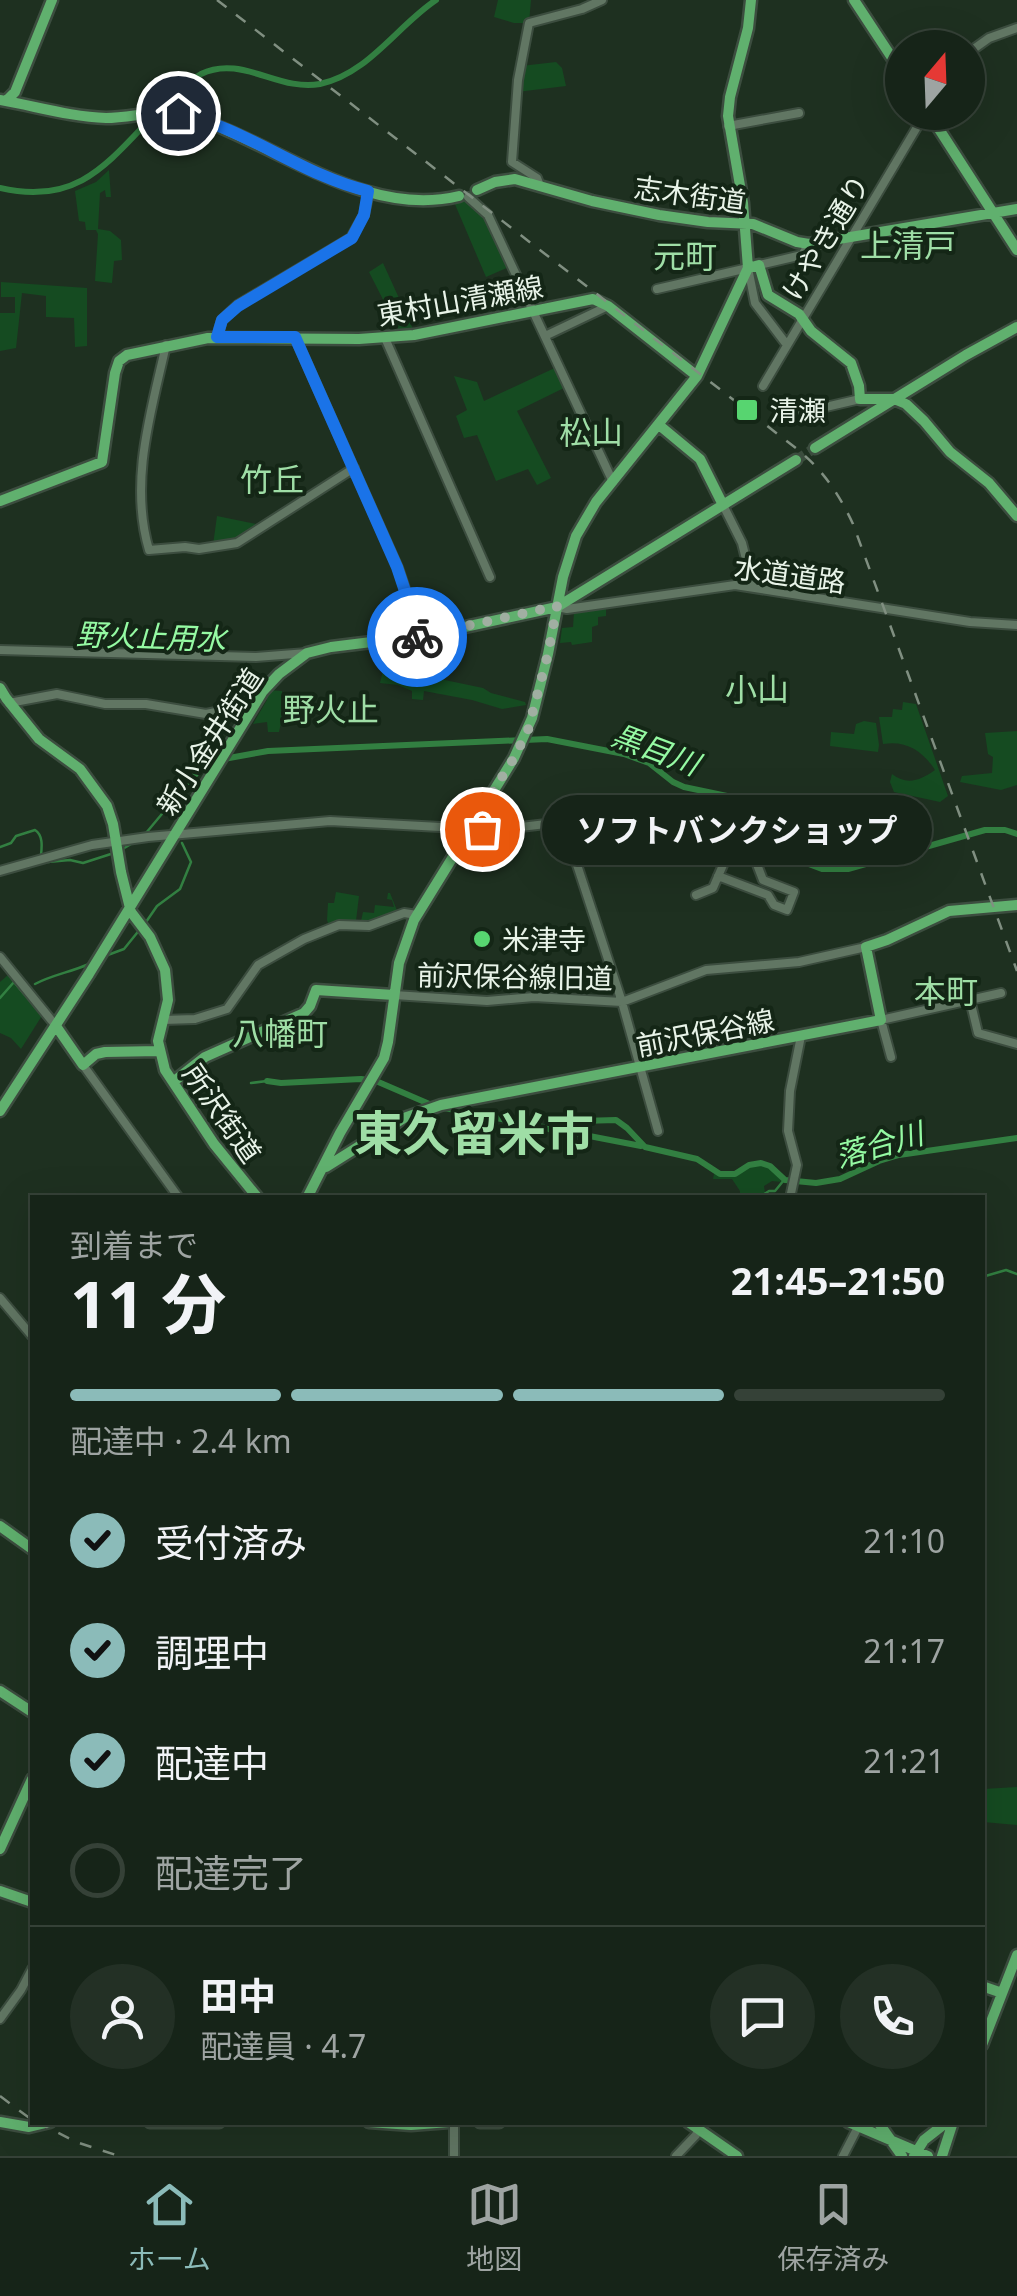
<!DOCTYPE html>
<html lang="ja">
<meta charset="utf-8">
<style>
:root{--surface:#162418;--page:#233025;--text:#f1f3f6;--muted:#9ea4a2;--line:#354137;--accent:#8bbbb9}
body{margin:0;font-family:"Noto Sans","Noto Sans JP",sans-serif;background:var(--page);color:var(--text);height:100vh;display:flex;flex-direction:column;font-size:38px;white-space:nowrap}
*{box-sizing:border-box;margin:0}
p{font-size:32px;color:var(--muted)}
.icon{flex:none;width:55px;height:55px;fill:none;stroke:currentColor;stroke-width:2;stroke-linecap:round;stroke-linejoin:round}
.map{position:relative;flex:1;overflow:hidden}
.sheet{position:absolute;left:30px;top:1195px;width:955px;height:930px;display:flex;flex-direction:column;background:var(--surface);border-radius:0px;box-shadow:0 10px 40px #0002,0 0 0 2px var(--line)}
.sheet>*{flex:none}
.needle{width:65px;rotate:19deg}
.buttons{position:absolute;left:885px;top:30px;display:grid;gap:20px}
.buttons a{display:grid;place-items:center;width:100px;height:100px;border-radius:50%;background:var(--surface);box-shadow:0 10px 40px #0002,0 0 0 2px var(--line);font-size:50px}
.pin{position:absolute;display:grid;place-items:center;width:85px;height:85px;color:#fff;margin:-42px;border:5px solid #fff;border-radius:50%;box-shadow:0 2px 10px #0007}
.courier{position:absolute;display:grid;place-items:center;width:100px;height:100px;margin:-50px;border:8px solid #1a73e8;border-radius:50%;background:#fff;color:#222;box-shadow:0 2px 12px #0007}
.bubble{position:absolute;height:70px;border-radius:35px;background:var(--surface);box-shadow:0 10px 40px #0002,0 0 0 2px var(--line);font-size:32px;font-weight:700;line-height:70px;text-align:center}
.headline em{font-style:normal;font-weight:700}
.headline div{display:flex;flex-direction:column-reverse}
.headline{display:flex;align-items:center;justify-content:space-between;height:170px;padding:0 40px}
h1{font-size:65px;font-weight:700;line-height:75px}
.bar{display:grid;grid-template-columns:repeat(4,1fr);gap:15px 10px;align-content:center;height:120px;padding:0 40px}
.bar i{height:12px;border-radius:8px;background:var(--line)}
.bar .selected{background:var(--accent)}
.bar p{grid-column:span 4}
.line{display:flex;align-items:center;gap:25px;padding:0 40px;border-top:2px solid var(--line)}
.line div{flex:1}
.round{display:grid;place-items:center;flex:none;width:105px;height:105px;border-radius:52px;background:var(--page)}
ol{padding:0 40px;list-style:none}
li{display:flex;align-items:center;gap:30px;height:110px}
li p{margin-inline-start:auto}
li .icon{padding:10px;border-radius:50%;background:var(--accent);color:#111;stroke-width:4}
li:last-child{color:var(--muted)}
li i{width:55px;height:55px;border:5px solid var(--line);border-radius:50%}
.dock{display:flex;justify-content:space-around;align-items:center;height:140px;border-top:2px solid var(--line);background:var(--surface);font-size:28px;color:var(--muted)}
.dock a{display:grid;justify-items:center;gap:5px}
.dock .selected{color:var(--accent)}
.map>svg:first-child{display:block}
.green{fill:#154b21}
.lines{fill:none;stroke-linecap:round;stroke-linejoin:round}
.stream{stroke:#327f41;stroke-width:2.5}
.river{stroke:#327f41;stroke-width:6}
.major-tunnel{stroke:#3c4d3e;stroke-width:10;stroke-dasharray:10 5;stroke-linecap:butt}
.minor-casing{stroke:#3c4d3f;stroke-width:12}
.major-casing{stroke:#3c4d3f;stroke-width:15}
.minor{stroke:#617663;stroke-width:8}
.major{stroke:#60b06e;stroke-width:10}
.rail{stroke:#808f81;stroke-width:2.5;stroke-dasharray:12 12;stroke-linecap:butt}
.done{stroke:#a1afa2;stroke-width:10;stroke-dasharray:0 18}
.route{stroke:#1a73e8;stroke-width:12}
.poi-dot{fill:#57d570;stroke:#142616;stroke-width:4}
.labels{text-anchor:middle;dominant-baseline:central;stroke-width:8;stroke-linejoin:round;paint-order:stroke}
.street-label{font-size:28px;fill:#e8f3e8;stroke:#142616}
.poi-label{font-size:28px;fill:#e8f3e8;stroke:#142616;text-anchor:start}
.water-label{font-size:30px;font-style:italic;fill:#95faa3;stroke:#142616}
.quarter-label{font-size:32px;fill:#9fdea6;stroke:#142616}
.town-label{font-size:48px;font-weight:bold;fill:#9fdea6;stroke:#142616}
</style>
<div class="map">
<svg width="1017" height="2156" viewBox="0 0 1017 2156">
<rect width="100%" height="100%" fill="#1e3020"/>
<path class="green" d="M498 0H531L529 23H514L494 17Z
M556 62 562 68 566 86 517 92 521 66Z
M109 170 111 197H106L105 190 100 193 98 229 110 231 121 240 122 260 114 261 112 283 95 281 98 234 96 230H86L85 222 79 221 75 191 96 182Z
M468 199 486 212 511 266 486 277 454 202Z
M383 263 414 331 400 333 369 272Z
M1 282 87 288V346L75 347 74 318 46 317V296L22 293 16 348 0 351V313H15V297H1Z
M559 366 568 386 517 411 551 478 537 485 528 469 496 481 477 435 464 438 456 416 467 410 454 376 477 382 484 401Z
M217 516 256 524 261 522 263 524 237 542 213 545Z
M606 608V616L598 617V625L592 627V642L572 645 571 642 560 643 562 628 573 627 574 612Z
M410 642 425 651V657L427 653 438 656 435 664 444 667 440 679 483 688 491 693 525 702 526 705 502 709 472 700 424 691 423 700 412 699V691L398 685 380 683 383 670 395 668H383V645Z
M268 690 282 691V702L306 698 291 715 282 718 279 732H268L267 722 253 724 267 700 264 696Z
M903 702 916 704 948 796 940 802 894 792 890 782 892 774C907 786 921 780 935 770 923 751 906 740 883 744L879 717H892L893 709 902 710Z
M864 721 876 723 879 745 878 752 830 746 831 732 854 734 856 724Z
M1017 731V785L1001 790 960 782 962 776 992 773 993 757 988 754 985 733Z
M336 892 359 896 356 921H361L363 912 374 913 375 905 394 907 392 900 387 899 388 893H390L398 913 374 922 329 926 327 920 328 903H334Z
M9 974 43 1014 21 1049 11 1038 0 1033V982Z
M762 1163 770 1166 782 1182 772 1181 764 1186 765 1193 760 1197H740V1191L732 1179H713L714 1174H730Z
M1017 1787V1825L983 1822V1789Z"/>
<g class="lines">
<path class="stream" d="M528 618 550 614
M146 833 187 784
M0 847 11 843 16 836 35 830C43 835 42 846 41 855
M121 850 136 841
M48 862 70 860 83 863 114 853
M146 922 157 906 180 889 191 862 182 843
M105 956 124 949 141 928
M35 984C52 975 71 972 89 964
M0 998 14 982 24 994
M251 1083 267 1081
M758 1198 769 1191H775L784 1180
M982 1277 1006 1270 1017 1274"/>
<path class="river" d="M0 188C77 206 107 164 155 114 168 100 183 84 201 74 241 54 279 92 320 84 368 74 397 26 436 0
M187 784 201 768 218 760 268 751 547 739 624 754 649 763 673 782 684 787 727 796 766 824 790 851 806 863 822 869H848L985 830H1005L1017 834
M267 1081 281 1083 361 1079 376 1081 434 1106 517 1122
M549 1129 574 1115 581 1121 616 1120 627 1128 645 1147 697 1159 720 1174H735L749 1165 761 1163 770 1166 785 1180 816 1183 840 1179 879 1161 899 1155 1017 1138
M503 1131 517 1122 641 1146"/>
<path class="major-tunnel" d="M796 460 815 448"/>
<g class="minor-casing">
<path id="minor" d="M968 53 989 38 1017 28
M728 126 799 113
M540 186 537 178 512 162 518 80 529 23 582 9 602 0
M468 197 488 215 613 482
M759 265 802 255 809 244
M657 289 748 268 755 303 787 345
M545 336 608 306
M217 337 222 320 238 305 351 238 364 215 368 197
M295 337 398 568 408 598 406 639
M385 338 490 577
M166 345C151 412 129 482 149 550L185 547 199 549 237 543 354 468
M763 386 926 112
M791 409 800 413 860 399
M723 505 742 543 753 587
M557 607 567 609 735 585 970 622 1017 625
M0 650 256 657 307 653
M9 703 57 694 105 704H146L206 714 246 706 253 708
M712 838 753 854 763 880 794 892 787 910 774 905 768 895 718 876
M731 845 740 820
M0 871 92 845 148 837 330 821 495 830 563 822 622 1002 658 1131
M696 895 713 888 726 858 708 848
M0 957 56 1026
M394 995 487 1001 534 997 622 1002 706 970 799 962 866 947
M970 1000 978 1033 1017 1044
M163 1020 195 1019 227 1009 258 965 304 939 339 925 369 926 404 913 417 915
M891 1057 881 1020 1001 993
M83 1065 179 1198
M790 1198 797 1165 788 1131 790 1091 801 1036
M0 1298 32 1336
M0 2019 21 1990 32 1969
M454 2122V2156
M676 2156 696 2135 698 2129
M843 2156 858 2127"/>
</g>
<g class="major-casing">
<path id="major" d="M854 0 902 73
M0 100C35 106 71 117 106 118 134 118 163 107 190 116 276 143 365 219 459 196
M6 101 15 92 52 0
M928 112 1017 250
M477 190 495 182 515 179 592 201 659 215 708 222 753 224 797 242 809 244 1017 209
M748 268 759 265 768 295 799 314 811 331 851 363 859 386 860 399H894L906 404 924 421 950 452 989 483 1017 516
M659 425 700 459 723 505
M815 448 966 355 1017 327
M0 501 102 462 115 373 119 361 127 355 208 338 359 339 414 335 593 299 608 306 697 376
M0 688 6 698 39 739 80 769 107 806 113 824 121 872 131 912 150 937 165 970 168 1000 158 1041 165 1070 214 1144 258 1198
M56 1026 83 1065 96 1054 105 1052 159 1051
M173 1082 205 1057 304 1013 310 1006 316 990 394 995
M0 1111 89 974 263 691 279 674 307 653 331 647 428 635 557 607 796 460
M326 1167 404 1118 441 1105 881 1020 866 947 887 940 949 911 1017 905
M307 1198 340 1133 384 1058 388 1042 399 963 414 920 514 758 532 718 548 654 563 577 576 536 596 502 697 376 748 268 743 203 728 116 730 97 748 28 751 0
M0 1526 32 1549
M0 1691 32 1712
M0 1849 32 1779
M0 1891 32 1902
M982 1986 1002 1993
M982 2045 1017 1955
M0 2122 29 2127 50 2122
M150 2122H219
M369 2122 411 2125 449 2122
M480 2122H499
M688 2122 737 2156
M848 2122 928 2156
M878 2122 902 2156
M914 2156 924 2140 947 2122
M942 2156 953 2122"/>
</g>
<use href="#minor" class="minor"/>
<use href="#major" class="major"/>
<path class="rail" d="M217 0 797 449C823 470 839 494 853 524L1017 971
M0 2096 32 2120
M37 2122 76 2142 119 2156"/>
</g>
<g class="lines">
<path class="done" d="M417 637 557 606 548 654 528 730 514 758 470 828 482 829"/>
<path class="route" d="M178 113C246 128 301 175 368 191L364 215 352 238 238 306 222 320 217 337H295L397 567 408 600 406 639 417 637"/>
</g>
<g class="poi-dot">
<rect x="735" y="398" width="24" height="24" rx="5"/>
<circle cx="482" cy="939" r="10"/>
</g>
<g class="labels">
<g class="street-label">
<text transform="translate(690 194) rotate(8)">志木街道</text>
<text transform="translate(825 237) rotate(-59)">けやき通り</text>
<text transform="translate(460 300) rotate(-10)">東村山清瀬線</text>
<text transform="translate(790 574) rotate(8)">水道道路</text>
<text transform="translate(209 741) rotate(-57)">新小金井街道</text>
<text transform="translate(515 976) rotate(1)">前沢保谷線旧道</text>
<text transform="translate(705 1032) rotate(-11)">前沢保谷線</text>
<text transform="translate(223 1113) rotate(55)">所沢街道</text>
</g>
<g class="poi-label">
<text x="770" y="410">清瀬</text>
<text x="502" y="939">米津寺</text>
</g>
<g class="water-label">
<text transform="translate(151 636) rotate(2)">野火止用水</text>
<text transform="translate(656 749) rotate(21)">黒目川</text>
<text transform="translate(879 1144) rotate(-16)">落合川</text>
</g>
<g class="quarter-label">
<text x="908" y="244">上清戸</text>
<text x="685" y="255">元町</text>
<text x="591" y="431">松山</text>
<text x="272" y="478">竹丘</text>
<text x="757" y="688">小山</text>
<text x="331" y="708">野火止</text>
<text x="946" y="990">本町</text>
<text x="280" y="1032">八幡町</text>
</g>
<g class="town-label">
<text x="474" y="1132">東久留米市</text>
</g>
</g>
</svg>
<div class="buttons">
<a><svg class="needle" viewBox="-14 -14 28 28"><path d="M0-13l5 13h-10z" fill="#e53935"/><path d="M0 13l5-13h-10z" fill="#9ea4a2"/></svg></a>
</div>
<div class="pin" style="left:482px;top:829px;background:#ea580c"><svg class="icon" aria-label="bag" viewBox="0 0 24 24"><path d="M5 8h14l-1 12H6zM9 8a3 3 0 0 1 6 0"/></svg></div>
<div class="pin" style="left:178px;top:113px;background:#1f2937"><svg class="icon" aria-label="home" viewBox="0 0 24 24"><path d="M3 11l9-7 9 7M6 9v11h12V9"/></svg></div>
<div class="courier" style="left:417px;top:637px"><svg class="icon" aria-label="bike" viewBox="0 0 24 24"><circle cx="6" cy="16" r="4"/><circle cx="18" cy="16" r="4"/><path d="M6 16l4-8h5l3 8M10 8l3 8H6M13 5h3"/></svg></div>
<div class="bubble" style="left:542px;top:795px;width:390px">ソフトバンクショップ</div>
<section class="sheet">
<div class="headline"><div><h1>11 分</h1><p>到着まで</p></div><em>21:45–21:50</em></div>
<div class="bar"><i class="selected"></i><i class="selected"></i><i class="selected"></i><i></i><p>配達中 · 2.4 km</p></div>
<ol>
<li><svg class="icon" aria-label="check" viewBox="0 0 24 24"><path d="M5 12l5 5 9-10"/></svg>受付済み<p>21:10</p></li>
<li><svg class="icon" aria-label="check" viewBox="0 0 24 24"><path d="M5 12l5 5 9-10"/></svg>調理中<p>21:17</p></li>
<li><svg class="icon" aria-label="check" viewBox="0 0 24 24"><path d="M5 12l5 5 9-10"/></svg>配達中<p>21:21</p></li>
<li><i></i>配達完了</li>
</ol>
<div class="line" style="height:180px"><a class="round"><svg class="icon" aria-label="person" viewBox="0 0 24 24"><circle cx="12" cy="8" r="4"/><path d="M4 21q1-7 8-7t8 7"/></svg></a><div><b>田中</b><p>配達員 · 4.7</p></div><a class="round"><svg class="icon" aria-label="chat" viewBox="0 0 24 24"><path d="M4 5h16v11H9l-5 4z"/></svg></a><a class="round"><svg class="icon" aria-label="phone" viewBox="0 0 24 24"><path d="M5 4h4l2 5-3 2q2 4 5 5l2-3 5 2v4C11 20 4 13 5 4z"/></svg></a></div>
</section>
</div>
<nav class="dock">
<a class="selected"><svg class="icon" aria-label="home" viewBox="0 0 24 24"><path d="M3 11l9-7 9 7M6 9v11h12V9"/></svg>ホーム</a>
<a><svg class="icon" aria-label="map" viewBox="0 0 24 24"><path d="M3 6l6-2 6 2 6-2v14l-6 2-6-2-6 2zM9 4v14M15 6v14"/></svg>地図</a>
<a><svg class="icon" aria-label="saved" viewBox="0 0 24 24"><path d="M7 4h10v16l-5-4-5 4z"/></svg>保存済み</a>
</nav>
